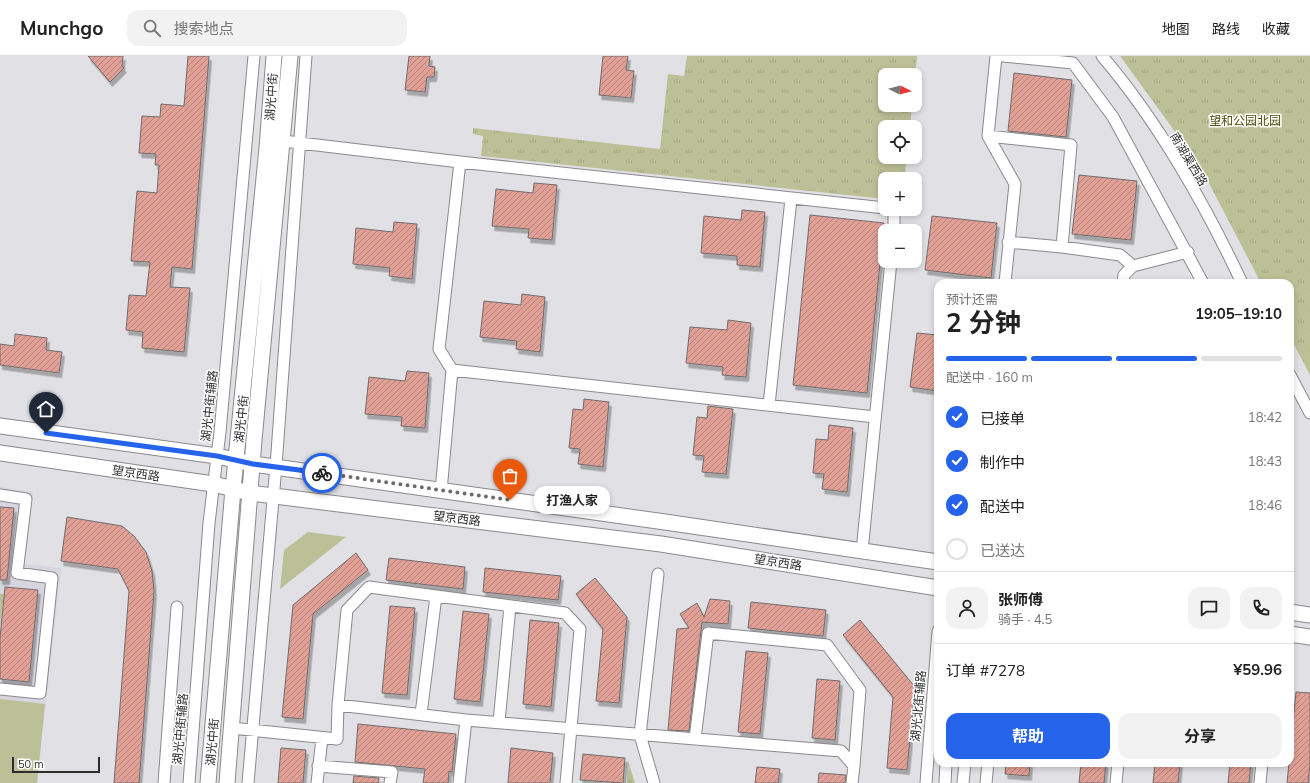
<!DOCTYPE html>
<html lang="zh">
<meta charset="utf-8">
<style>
:root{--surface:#fff;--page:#f2f2f2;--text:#222;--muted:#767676;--line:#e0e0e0;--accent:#2563eb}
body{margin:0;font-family:Mulish,"Noto Sans SC",sans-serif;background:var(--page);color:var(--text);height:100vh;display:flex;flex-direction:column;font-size:15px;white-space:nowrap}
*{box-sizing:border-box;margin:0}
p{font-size:13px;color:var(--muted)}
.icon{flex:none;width:22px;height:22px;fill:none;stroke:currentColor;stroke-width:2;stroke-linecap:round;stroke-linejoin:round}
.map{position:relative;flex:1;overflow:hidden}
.drawer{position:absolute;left:934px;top:223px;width:360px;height:488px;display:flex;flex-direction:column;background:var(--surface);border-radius:12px;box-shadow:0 2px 6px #0003}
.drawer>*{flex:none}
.needle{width:26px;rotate:96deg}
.buttons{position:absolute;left:878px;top:12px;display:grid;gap:8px}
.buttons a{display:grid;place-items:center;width:44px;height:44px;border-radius:8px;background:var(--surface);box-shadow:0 2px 6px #0003;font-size:20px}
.scale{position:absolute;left:12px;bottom:10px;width:88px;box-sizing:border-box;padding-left:4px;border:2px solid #2d2d2e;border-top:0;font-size:11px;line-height:14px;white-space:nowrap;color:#2d2d2e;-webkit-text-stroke:3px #fff;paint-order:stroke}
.pin{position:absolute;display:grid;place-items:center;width:34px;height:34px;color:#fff;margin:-41px -17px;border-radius:50% 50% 50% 0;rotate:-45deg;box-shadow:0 0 4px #0007}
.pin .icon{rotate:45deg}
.courier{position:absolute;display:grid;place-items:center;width:40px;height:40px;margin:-20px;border:3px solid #2563eb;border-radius:50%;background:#fff;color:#222;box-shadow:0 1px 5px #0007}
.bubble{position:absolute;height:28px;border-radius:12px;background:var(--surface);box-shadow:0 2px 6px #0003;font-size:13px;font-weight:700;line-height:28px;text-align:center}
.head em{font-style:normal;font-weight:700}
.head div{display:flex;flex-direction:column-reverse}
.head{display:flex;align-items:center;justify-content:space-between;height:68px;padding:0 12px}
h1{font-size:26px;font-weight:700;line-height:30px}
.bar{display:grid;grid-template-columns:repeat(4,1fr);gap:6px 4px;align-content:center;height:48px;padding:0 12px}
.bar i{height:5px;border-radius:3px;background:var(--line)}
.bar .active{background:var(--accent)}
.bar p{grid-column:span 4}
.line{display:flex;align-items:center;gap:10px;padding:0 12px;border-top:1px solid var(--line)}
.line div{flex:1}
.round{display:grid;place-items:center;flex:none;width:42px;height:42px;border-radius:12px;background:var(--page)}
ol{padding:0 12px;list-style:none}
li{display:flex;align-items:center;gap:12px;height:44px}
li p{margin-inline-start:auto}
li .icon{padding:4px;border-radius:50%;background:var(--accent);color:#fff;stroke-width:4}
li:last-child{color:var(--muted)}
li i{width:22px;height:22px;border:2px solid var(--line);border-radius:50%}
.button{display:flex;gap:8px;margin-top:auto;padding:8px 12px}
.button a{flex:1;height:46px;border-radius:12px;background:var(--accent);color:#fff;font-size:16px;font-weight:700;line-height:46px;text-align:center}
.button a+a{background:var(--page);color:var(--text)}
header{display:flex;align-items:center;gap:24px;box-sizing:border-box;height:56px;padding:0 20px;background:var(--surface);border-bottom:1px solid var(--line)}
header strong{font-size:19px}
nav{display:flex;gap:22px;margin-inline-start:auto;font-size:14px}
.search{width:280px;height:36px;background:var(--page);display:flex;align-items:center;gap:10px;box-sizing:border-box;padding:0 14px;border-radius:12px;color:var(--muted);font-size:15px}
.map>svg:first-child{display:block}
.built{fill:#d7d5e0}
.green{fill:#bcc097}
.park{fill:url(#park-tufts)}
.building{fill:url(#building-hatch);stroke:#716c6c;filter:url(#shadow)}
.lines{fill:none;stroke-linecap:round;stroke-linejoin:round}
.minor-casing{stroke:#8a898d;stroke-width:13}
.major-casing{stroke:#8a898d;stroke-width:17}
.minor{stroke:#fff;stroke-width:11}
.major{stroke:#fff;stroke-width:15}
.done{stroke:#6c6c6e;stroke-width:4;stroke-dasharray:0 7.2}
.route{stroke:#2563eb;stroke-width:5}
.labels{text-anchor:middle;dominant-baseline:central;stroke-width:3;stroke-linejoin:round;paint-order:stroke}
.street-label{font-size:12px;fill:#2d2d2e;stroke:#fff}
.park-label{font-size:12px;fill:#50540e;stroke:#fff}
</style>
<header>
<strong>Munchgo</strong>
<div class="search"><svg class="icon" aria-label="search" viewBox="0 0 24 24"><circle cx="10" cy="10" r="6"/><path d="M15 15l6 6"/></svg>搜索地点</div>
<nav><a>地图</a><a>路线</a><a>收藏</a></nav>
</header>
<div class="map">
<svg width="1310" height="727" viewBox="0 0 1310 727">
<defs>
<pattern id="park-tufts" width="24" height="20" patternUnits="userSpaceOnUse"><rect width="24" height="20" fill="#bcc097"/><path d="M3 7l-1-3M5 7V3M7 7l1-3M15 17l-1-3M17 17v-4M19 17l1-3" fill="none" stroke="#a2a582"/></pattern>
<pattern id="building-hatch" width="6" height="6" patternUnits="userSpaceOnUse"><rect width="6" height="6" fill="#e1a096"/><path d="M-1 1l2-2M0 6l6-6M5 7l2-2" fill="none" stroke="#b7837b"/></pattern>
<filter id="shadow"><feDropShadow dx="2.5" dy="4.5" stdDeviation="0" flood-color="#0004"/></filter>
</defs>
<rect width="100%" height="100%" fill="#e1e0e4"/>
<path class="built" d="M0 431 33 436 24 508 61 512 37 727H0Z"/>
<path class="green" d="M308 476 346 481 280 533 284 494Z
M0 643 45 648 37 727H0Z"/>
<path class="park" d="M687 0H917L915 21V19H885V49H912L910 71H885V101H907L904 123H885V143L481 100 483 80 473 78V72L660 93 668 18 684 20Z
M1120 0H1310V319L1290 281V227H1261L1200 110Z
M0 538H4L0 571Z
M628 705 635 727H627Z"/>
<path class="building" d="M88 0H123L122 10 124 12 110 26Z
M188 0H209L192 213 172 211 170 231 190 232 184 296 142 292 143 276 126 274 129 239 146 240 150 206 131 205 137 135 157 137 159 109H155L156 98 139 97 142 60 160 61 161 48 184 50Z
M409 0H430L429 10 435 11 434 21H427L425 36 405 34Z
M603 0H628L626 14 634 15 631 42 599 39Z
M1014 17 1072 24 1066 81 1008 75Z
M1079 119 1137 125 1131 184 1072 178Z
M534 127 557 129 552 184 528 182 529 173 492 170 496 133 533 137Z
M742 154 765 156 760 211 737 209V200L701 197 704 160 741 164Z
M810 159 884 167 867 337 793 329Z
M932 160 997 167 991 222 925 214Z
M394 166 417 168 412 223 389 220 390 212 353 208 356 172 393 176Z
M522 238 545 241 540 296 516 293 517 285 480 281 484 245 521 249Z
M728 264 751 267 746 321 722 319 723 311 686 307 690 271 727 274Z
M917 277 938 279V335L910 331Z
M15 278 47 282 46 294 62 296 59 317 0 309V288L14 290Z
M407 315 429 317 425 372 401 370 402 361 365 358 369 321 405 325Z
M584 343 609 346 603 411 578 408 580 393 569 392 573 353 583 354Z
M708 350 733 353 726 418 702 416 704 400 693 399 697 361 707 362Z
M829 369 853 372 847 436 822 433 824 418 813 417 816 383 828 384Z
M0 451 14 452 7 524H0Z
M67 461 122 470 134 480 146 496 152 515 154 535 139 727H114L129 535 118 513 61 505Z
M356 497 368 514 313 558 303 663 282 661 293 549Z
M389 502 465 511 463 533 386 524Z
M485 512 561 520 558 544 483 536Z
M595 522 627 561 619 647 596 645 603 573 576 538Z
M5 531 38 534 29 626 0 623V582Z
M710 543 730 545 728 568 702 566 689 675 668 674 677 573 689 572 680 558 697 547 704 561Z
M751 546 826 554 823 580 748 572Z
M390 550 415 552 407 639 382 637Z
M463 555 489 558 480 646 454 643Z
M530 564 559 567 551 651 523 648Z
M860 564 915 631 907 714 887 712 893 641 843 579Z
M746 595 768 597 760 678 738 676Z
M817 623 840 625 835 684 812 682Z
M1296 636 1310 637V709L1308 727H1287Z
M358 668 456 678 452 716 449 715 448 727H423L425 713 355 706Z
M281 692 306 694 303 727H278Z
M511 692 553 697 550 727H508Z
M583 698 625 702 623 727 580 724Z
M1006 707H1030L1029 720 1005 718Z
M1081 707H1106L1104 727H1079Z
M1155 707H1180L1178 727H1153Z
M1230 707H1251L1249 727H1228Z
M757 711 780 713 778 727H755Z
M819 717 846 719 845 727H818Z
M354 720 379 722 378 727H353Z"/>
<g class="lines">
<g class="minor-casing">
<path id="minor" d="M996 0 988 80 1015 128 1005 227
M1003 0 1073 7 1113 61 1203 227
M1102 0C1157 64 1206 150 1242 227
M988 80 1071 89 1062 191
M283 85 460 106 885 152
M460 106 439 293 452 314 875 361
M894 175V153
M1008 186 1062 191 1120 199 1133 210 1124 219 1123 227
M1133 210 1188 196
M1290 319 1310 357
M769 349 791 143
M441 435 452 314
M0 439 26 443 17 517 52 522 40 637 0 633
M862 495 891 205
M338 649 347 554 369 531 565 557 580 573 566 727
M421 658 436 540
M499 666 510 550
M231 672 337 683 338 649 466 664 841 695 854 710 852 727
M695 683 708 577 827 589 860 634 854 710
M318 710 392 716 390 727
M164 727 177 551
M189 727 209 467 220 376 254 0
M248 727 276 410 306 0
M317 727 322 682
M459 727 466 664
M654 727 640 679 658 518
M926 727 938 575
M945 727 946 707
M963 727 965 707
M986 727 988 707
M1116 727 1118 707
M1260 727 1262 707"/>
</g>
<g class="major-casing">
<path id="major" d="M0 370 217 400 253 408 665 466 938 506
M0 397 213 428 250 437 661 488 938 532
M1290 556 1310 559
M1290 578 1310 581
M208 727 233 433 267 92 274 0
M227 727 254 384 290 0"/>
</g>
<use href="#minor" class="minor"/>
<use href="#major" class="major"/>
</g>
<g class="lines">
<path class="done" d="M322 417 510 444"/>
<path class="route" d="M46 377 217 400 253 408 322 417"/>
</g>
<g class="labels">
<g class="street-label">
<text transform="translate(271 41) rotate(-86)">湖光中街</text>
<text transform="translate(1189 103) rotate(59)">南湖渠西路</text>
<text transform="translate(209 350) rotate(-84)">湖光中街辅路</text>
<text transform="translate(241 363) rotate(-84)">湖光中街</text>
<text transform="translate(136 417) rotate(8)">望京西路</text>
<text transform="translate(457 462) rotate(7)">望京西路</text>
<text transform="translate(778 506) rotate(9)">望京西路</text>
<text transform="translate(918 650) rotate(-85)">湖光北街辅路</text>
<text transform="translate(180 673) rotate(-85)">湖光中街辅路</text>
<text transform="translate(212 686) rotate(-85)">湖光中街</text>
</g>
<g class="park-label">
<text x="1245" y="64">望和公园北园</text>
</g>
</g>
</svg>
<div class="buttons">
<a><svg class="needle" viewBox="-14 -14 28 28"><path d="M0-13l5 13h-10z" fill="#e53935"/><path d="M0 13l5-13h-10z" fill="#767676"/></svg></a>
<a><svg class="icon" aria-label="locate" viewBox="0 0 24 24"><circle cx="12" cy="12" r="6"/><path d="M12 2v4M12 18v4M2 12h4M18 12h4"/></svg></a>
<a>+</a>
<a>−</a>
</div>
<div class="scale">50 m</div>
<div class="pin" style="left:510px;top:444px;background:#ea580c"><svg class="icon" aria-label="bag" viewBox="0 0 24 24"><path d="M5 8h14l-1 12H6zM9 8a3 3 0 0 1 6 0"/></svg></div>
<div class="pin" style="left:46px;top:377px;background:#1f2937"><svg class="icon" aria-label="home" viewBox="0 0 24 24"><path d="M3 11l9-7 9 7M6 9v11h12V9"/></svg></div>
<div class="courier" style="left:322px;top:417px"><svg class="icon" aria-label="bike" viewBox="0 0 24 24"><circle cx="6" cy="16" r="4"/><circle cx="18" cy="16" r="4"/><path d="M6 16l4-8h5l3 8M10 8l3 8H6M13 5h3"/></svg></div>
<div class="bubble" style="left:534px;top:430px;width:76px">打渔人家</div>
<section class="drawer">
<div class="head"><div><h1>2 分钟</h1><p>预计还需</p></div><em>19:05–19:10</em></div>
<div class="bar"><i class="active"></i><i class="active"></i><i class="active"></i><i></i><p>配送中 · 160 m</p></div>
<ol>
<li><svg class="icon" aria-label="check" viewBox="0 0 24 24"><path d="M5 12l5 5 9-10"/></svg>已接单<p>18:42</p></li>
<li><svg class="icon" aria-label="check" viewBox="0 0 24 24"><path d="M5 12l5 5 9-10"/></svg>制作中<p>18:43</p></li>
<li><svg class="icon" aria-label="check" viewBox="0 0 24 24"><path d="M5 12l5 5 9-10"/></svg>配送中<p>18:46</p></li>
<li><i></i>已送达</li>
</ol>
<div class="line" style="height:72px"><a class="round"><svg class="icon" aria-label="person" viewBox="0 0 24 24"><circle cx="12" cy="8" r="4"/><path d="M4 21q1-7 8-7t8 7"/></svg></a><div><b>张师傅</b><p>骑手 · 4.5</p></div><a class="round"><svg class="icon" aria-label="chat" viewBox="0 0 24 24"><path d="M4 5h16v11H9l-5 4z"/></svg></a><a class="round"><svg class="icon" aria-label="phone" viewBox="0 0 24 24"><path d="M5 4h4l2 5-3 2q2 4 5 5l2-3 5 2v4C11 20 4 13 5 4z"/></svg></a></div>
<div class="line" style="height:52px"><div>订单 #7278</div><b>¥59.96</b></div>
<div class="button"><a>帮助</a><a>分享</a></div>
</section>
</div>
